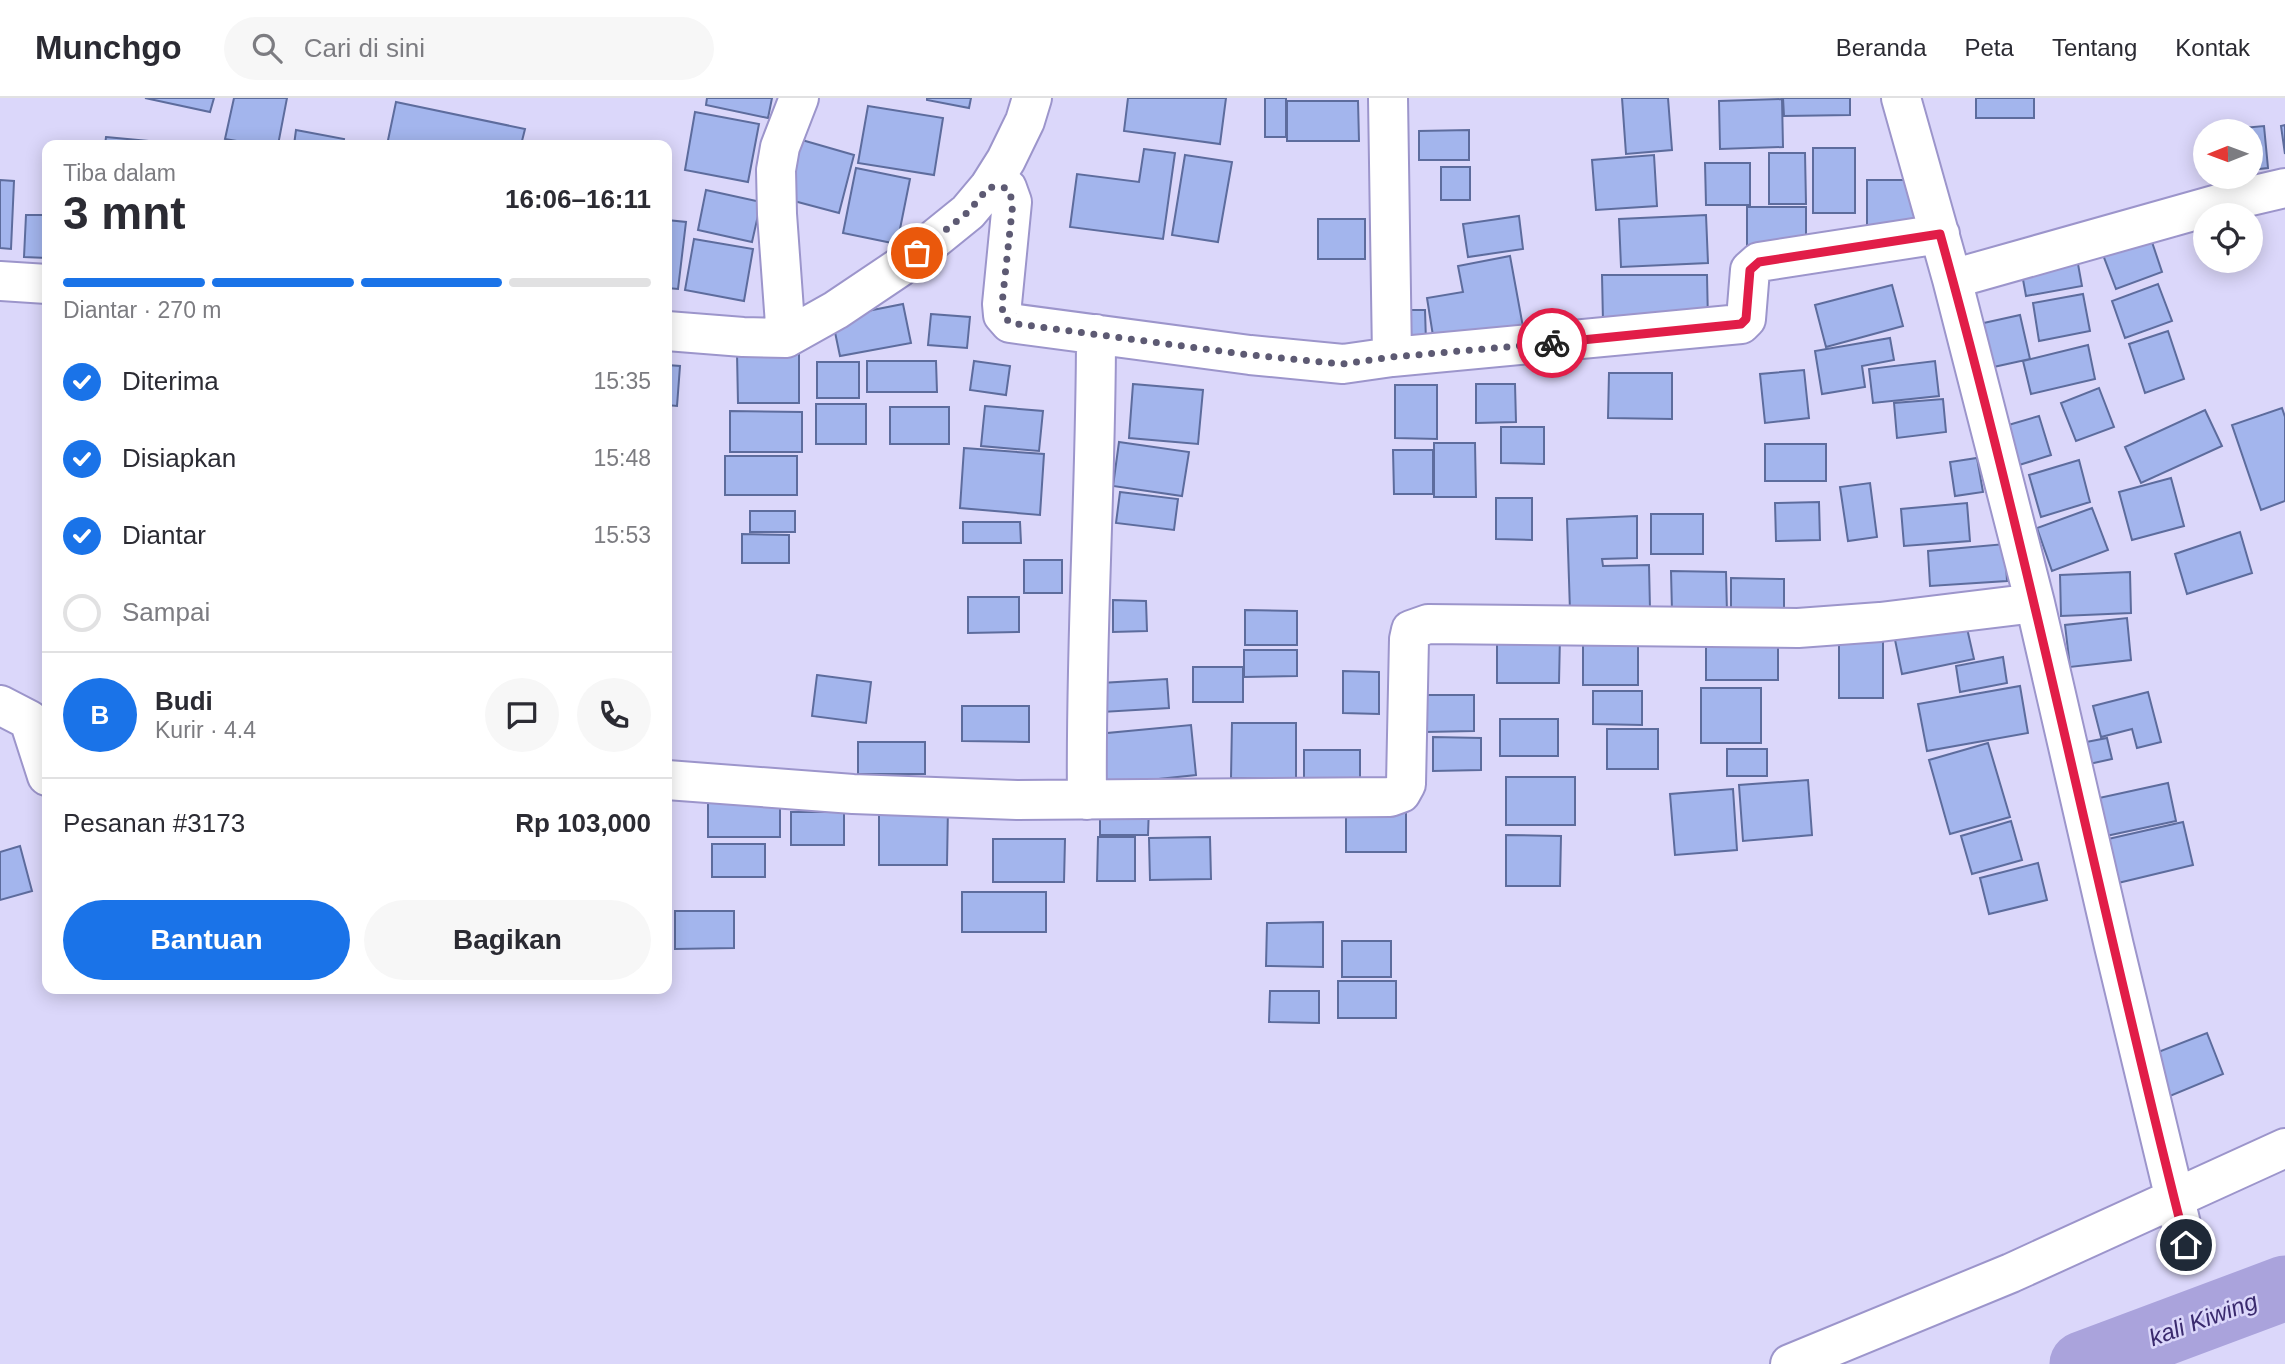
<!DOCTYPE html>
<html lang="id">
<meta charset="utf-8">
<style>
:root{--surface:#fff;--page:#f7f7f7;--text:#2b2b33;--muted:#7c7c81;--line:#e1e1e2;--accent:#1a73e8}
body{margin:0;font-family:Helvetica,sans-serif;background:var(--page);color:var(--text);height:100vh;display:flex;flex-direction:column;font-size:26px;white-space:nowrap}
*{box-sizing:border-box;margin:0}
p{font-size:23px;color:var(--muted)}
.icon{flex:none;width:38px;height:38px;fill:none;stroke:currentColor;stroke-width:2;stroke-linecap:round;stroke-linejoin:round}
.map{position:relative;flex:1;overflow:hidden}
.panel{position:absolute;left:42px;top:42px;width:630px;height:854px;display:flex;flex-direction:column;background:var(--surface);border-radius:14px;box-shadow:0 4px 18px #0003}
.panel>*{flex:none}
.needle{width:46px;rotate:269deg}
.tools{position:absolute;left:2193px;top:21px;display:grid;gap:14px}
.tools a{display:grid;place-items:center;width:70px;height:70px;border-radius:50%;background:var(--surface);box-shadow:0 4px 18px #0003;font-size:35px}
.pin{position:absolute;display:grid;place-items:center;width:60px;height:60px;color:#fff;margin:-30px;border:4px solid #fff;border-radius:50%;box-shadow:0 2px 7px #0007}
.courier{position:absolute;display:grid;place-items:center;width:70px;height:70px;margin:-35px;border:5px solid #e11d48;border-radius:50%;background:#fff;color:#222;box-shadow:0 2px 9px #0007}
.headline em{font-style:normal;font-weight:600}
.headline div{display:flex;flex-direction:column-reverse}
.headline{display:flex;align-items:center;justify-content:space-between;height:119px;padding:0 21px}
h1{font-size:46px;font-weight:600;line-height:52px}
.bar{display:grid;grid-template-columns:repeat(4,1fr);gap:10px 7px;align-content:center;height:84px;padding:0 21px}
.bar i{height:9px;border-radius:5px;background:var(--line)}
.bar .active{background:var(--accent)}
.bar p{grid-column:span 4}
.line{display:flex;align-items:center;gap:18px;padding:0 21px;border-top:2px solid var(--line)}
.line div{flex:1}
.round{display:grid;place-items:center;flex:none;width:74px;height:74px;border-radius:37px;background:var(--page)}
ol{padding:0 21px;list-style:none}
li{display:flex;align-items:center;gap:21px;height:77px}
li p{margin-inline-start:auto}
li .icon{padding:7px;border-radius:50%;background:var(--accent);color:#fff;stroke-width:4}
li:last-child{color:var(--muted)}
li i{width:38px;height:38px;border:4px solid var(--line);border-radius:50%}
.button{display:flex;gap:14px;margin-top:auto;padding:14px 21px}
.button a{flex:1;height:80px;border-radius:42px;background:var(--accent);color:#fff;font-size:28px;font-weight:600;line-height:80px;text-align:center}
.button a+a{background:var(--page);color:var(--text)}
header{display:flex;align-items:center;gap:42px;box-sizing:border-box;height:98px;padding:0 35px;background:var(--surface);border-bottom:2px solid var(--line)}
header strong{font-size:33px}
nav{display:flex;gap:38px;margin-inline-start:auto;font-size:24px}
.search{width:490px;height:63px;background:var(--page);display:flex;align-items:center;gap:18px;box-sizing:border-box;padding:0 24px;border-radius:38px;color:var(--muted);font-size:26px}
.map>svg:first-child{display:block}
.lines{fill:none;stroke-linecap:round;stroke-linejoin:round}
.river{stroke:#aaa3dc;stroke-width:65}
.building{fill:#a3b5ed;stroke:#5d6c9d;stroke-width:2}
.street-casing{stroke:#9c95cb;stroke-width:42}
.street{stroke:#fff;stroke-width:38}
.done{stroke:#5d5a73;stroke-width:7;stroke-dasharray:0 12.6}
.route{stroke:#e11d48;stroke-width:9}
.labels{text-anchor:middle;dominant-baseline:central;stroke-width:5;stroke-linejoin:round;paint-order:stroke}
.water-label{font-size:24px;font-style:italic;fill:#3a2a6e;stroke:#dbd7fa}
</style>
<header>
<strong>Munchgo</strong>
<div class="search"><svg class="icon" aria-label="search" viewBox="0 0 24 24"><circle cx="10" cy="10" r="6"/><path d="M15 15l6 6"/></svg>Cari di sini</div>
<nav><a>Beranda</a><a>Peta</a><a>Tentang</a><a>Kontak</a></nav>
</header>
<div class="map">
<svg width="2285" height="1266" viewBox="0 0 2285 1266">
<rect width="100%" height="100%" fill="#dbd7fa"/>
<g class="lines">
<path class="river" d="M2082 1266 2285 1190"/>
</g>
<path class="building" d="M145 0H214L210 14Z
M234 0H287L278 47H260L225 41Z
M707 0H772L768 20 706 7Z
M927 0H971L969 10 927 2Z
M1128 0H1226L1220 46 1124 33Z
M1265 0H1286V39H1265Z
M1622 0H1668L1672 52 1626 56Z
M1783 0H1850V17L1784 18Z
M1976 0H2034V20H1976Z
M1782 1 1783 49 1720 51 1719 3Z
M1287 3H1358L1359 43H1287Z
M396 4 525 31 521 47H387Z
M868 8 943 20 934 77 858 65Z
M695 14 759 26 748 84 685 72Z
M2285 27V56L2281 28Z
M2264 28 2268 70 2250 72V33H2210Z
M296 32 344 41 343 47H294Z
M1469 32V62H1419V33Z
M106 39 148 43V47H105Z
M795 40 854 57 839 115 779 99Z
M1813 50H1855V115H1813Z
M1144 51 1175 55 1163 141 1070 129 1077 76 1139 84Z
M1769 55H1805L1806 106H1769Z
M1185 57 1232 64 1218 144 1172 137Z
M1654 57 1657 108 1596 112 1592 62Z
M1705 65H1750V107H1706Z
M1441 69H1470V102H1441Z
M856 70 910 81 897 146 843 135Z
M0 82 14 83 11 151 0 150Z
M1867 82H1915V130H1867Z
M706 92 761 104 752 144 698 132Z
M1747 109H1806V154H1747Z
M26 117H47V160L24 159Z
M1706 117 1708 165 1621 169 1619 121Z
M1519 118 1523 151 1468 159 1463 126Z
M1318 121H1365V161H1318Z
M667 122 686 124 678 191 667 190Z
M2148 132 2162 174 2116 191 2100 149Z
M694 141 753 151 744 203 685 192Z
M2076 155 2082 188 2026 198 2020 165Z
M1510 158 1523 229 1434 244 1427 200 1463 194 1458 168Z
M1602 177H1707L1708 224H1603Z
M2158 186 2172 223 2125 240 2112 203Z
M1892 187 1903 228 1826 249 1815 207Z
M2083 196 2090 233 2039 243 2033 205Z
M903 206 911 245 840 258 832 220Z
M1394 212H1425L1426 244H1394Z
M931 216 970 219 967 250 928 247Z
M2020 217 2030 261 1989 270 1979 226Z
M2168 233 2184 281 2145 295 2129 246Z
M1890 240 1894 262 1862 268 1865 289 1822 296 1815 253Z
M2088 247 2095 281 2031 296 2023 263Z
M737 255H799V305H738Z
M867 263H936L937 294H867Z
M974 263 1010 268 1006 297 970 292Z
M1935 263 1939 298 1873 305 1869 271Z
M817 264H859V300H817Z
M667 267 680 268 677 308 667 307Z
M1804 272 1809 320 1765 325 1760 276Z
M1609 275H1672V321L1608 320Z
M1133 286 1203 292 1198 346 1129 340Z
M1476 286H1515L1516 324 1476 325Z
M1395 287H1437V341L1395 340Z
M2099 290 2114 329 2076 343 2061 305Z
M1943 301 1946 334 1897 340 1894 305Z
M816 306H866V346H816Z
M985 308 1043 313 1039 353 981 348Z
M890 309H949V346H890Z
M2282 310 2285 319V403L2261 412 2232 327Z
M2205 312 2222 348 2141 385 2125 349Z
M730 313 802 314V354H730Z
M2039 318 2051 357 2016 368 2005 328Z
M1501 329H1544V366L1501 365Z
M1119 344 1189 354 1182 398 1113 388Z
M1434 345H1475L1476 399H1434Z
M1765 346H1826V383H1765Z
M964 350 1044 356 1040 417 960 410Z
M1393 352H1433V396H1394Z
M725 358H797V397H725Z
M1977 360 1983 394 1955 398 1950 364Z
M2079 362 2090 404 2041 419 2029 377Z
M2171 380 2184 428 2132 442 2119 394Z
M1870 385 1877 439 1848 443 1840 389Z
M1120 394 1178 401 1174 432 1116 425Z
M1496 400H1532V442L1496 441Z
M1819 404 1820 442 1776 443 1775 405Z
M1967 405 1970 443 1904 448 1901 411Z
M2092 410 2108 452 2052 473 2037 430Z
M750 413H795V434H750Z
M1651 416H1703V456H1651Z
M1637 418V460L1602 461 1603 468 1649 467 1650 511 1570 513 1567 421Z
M963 424H1020L1021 445H963Z
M2240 434 2252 475 2187 496 2175 456Z
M742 436 789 437V465H742Z
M2005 446 2007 483 1930 488 1928 453Z
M1024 462H1062V495H1024Z
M1671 473 1726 474 1727 515 1672 514Z
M2130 474 2131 515 2061 518 2060 477Z
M1731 480 1784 481V516H1731Z
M968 499H1019V534L968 535Z
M1113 502 1146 503 1147 533 1113 534Z
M1245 512 1297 513V547H1245Z
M1964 517 1974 561 1902 576 1893 532Z
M2127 520 2131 562 2070 569 2065 527Z
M1706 536H1778V582H1706Z
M1497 537 1560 538 1559 585H1497Z
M1839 539H1883V600H1839Z
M1583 547H1638V587H1583Z
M1244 552H1297V578L1244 579Z
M2003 559 2007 585 1960 594 1956 568Z
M1193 569H1243V604H1193Z
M1343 573 1379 574V616L1343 615Z
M817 577 871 584 866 625 812 618Z
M1167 581 1169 610 1102 614 1101 585Z
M2020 588 2028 635 1927 653 1918 606Z
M1701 590H1761V645H1701Z
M1593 593H1642V627L1593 626Z
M2148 594 2161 644 2137 650 2132 631 2101 639 2093 608Z
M1425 597H1474V633L1425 634Z
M962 608H1029V644L962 643Z
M1500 621H1558V658H1500Z
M1232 625H1296V681L1231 680Z
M1191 627 1196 677 1102 687 1097 636Z
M1607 631H1658V671H1607Z
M1433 639 1481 640V672L1433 673Z
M2107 640 2112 661 2080 668 2076 646Z
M858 644H925V676H858Z
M1988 645 2010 719 1950 736 1929 662Z
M1727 651H1767V678H1727Z
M1304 652H1360V682H1304Z
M1506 679H1575V727H1506Z
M1808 682 1812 737 1743 743 1739 687Z
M2168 685 2176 723 2106 738 2099 700Z
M1733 691 1737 752 1675 757 1670 696Z
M708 696H780V739H708Z
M1346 706H1406V754H1346Z
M879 707 948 708 947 767H879Z
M1100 709H1149L1148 737H1100Z
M791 714H844V747H791Z
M2011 723 2022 762 1972 776 1961 738Z
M2183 724 2193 767 2118 785 2108 741Z
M1506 737 1561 738 1560 788H1506Z
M1098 739H1135V783H1097Z
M1210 739 1211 781 1150 782 1149 740Z
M993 741H1065L1064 784H993Z
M712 746H765V779H712Z
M20 748 32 793 0 802V754Z
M2038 765 2047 802 1989 816 1980 780Z
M962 794H1046V834H962Z
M675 813H734V850L675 851Z
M1323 824V869L1266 868 1267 825Z
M1342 843H1391V879H1342Z
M1338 883H1396V920H1338Z
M1270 893H1319V925L1269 924Z
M2207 935 2223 976 2170 998 2153 956Z"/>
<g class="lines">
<g class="street-casing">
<path id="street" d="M1388 0 1392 259
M1901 0 1952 181 2035 505 2114 848 2186 1147
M989 89 1007 90 1012 104 1002 206 1003 217 1010 225 1250 257 1343 266 1392 259 1741 226 1746 221 1750 172 1759 164 1940 136
M1952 181 2225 104 2285 90
M0 183 47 186
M667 233 743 239 786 240 836 212 900 169 968 114 989 89 1006 62 1025 23 1032 0
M786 240 777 116 776 72 780 49 799 0
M0 607 29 622 47 678
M667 682 853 696 1017 702 1390 699 1401 695 1406 686 1409 541 1411 532 1428 526 1798 530 1880 524 2035 505
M1087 702C1085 546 1096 392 1096 236
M1790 1266 2011 1175 2285 1050"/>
</g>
<use href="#street" class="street"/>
</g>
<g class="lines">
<path class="done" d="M917 155 968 114 989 89 1007 90 1013 104 1002 206 1003 217 1010 225 1250 257 1343 266 1392 259 1552 245"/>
<path class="route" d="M1552 245 1741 226 1746 221 1750 172 1759 164 1940 136C2033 470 2100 811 2186 1147"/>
</g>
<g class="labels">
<g class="water-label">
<text transform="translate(2203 1221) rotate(-20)">kali Kiwing</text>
</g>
</g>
</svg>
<div class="tools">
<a><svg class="needle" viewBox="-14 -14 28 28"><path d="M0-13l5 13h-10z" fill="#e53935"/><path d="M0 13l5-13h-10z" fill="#7c7c81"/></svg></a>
<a><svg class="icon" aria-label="locate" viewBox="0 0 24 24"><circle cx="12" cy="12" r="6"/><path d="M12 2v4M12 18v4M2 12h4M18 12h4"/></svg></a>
</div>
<div class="pin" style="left:917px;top:155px;background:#ea580c"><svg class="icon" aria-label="bag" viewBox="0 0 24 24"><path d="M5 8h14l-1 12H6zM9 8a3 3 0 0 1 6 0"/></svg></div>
<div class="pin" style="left:2186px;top:1147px;background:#1f2937"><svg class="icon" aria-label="home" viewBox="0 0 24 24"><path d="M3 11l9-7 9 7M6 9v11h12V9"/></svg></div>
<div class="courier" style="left:1552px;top:245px"><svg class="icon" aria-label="bike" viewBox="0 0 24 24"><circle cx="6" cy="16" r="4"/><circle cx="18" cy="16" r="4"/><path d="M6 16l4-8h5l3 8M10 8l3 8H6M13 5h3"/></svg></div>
<section class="panel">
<div class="headline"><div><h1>3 mnt</h1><p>Tiba dalam</p></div><em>16:06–16:11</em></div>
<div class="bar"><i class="active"></i><i class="active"></i><i class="active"></i><i></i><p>Diantar · 270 m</p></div>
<ol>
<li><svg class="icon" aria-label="check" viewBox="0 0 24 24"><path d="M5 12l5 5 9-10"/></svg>Diterima<p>15:35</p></li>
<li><svg class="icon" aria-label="check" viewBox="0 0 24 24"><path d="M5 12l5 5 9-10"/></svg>Disiapkan<p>15:48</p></li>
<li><svg class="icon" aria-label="check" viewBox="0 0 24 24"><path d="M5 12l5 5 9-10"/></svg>Diantar<p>15:53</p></li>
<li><i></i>Sampai</li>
</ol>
<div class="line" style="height:126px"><b class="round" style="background:var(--accent);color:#fff">B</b><div><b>Budi</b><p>Kurir · 4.4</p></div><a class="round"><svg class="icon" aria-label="chat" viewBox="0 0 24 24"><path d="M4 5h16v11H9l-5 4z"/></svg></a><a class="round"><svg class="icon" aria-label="phone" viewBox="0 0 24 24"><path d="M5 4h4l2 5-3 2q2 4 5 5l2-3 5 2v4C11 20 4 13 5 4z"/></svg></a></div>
<div class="line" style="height:91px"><div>Pesanan #3173</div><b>Rp 103,000</b></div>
<div class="button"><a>Bantuan</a><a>Bagikan</a></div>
</section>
</div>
